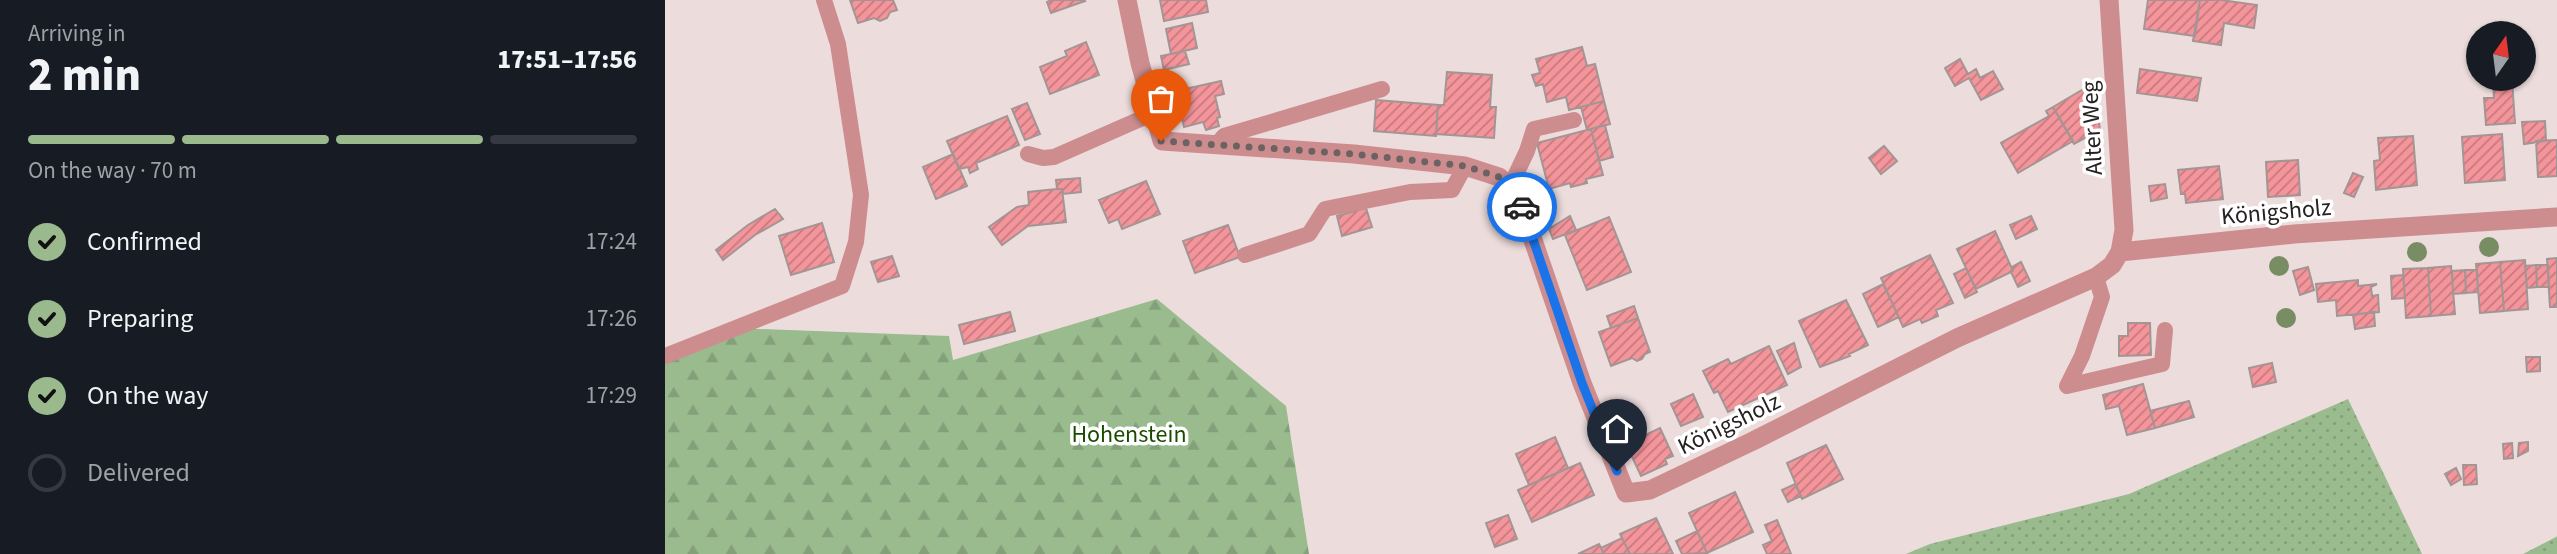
<!DOCTYPE html>
<meta charset="utf-8">
<style>
:root{--surface:#171b24;--page:#242831;--text:#f1f3f6;--muted:#9ea1a6;--line:#363941;--accent:#9ab98d}
body{margin:0;font-family:"Source Sans 3",sans-serif;background:var(--page);color:var(--text);height:100vh;display:flex;flex-direction:column;font-size:26px;white-space:nowrap}
*{box-sizing:border-box;margin:0}
p{font-size:23px;color:var(--muted)}
.icon{flex:none;width:38px;height:38px;fill:none;stroke:currentColor;stroke-width:2;stroke-linecap:round;stroke-linejoin:round}
.map{position:relative;flex:1;overflow:hidden}
.side{display:flex;flex-direction:column;background:var(--surface);width:665px}
.side>*{flex:none}
.needle{width:46px;rotate:14deg}
.fabs{position:absolute;left:1801px;top:21px;display:grid;gap:14px}
.fabs a{display:grid;place-items:center;width:70px;height:70px;border-radius:50%;background:var(--surface);box-shadow:0 2px 5px #0004;font-size:35px}
.pin{position:absolute;display:grid;place-items:center;width:60px;height:60px;color:#fff;margin:-72px -30px;border-radius:50% 50% 50% 0;rotate:-45deg;box-shadow:0 0 7px #0007}
.pin .icon{rotate:45deg}
.courier{position:absolute;display:grid;place-items:center;width:70px;height:70px;margin:-35px;border:5px solid #1a73e8;border-radius:50%;background:#fff;color:#222;box-shadow:0 2px 9px #0007}
.overview em{font-style:normal;font-weight:800}
.overview div{display:flex;flex-direction:column-reverse}
.overview{display:flex;align-items:center;justify-content:space-between;height:119px;padding:0 28px}
h1{font-size:46px;font-weight:800;line-height:52px}
.bar{display:grid;grid-template-columns:repeat(4,1fr);gap:10px 7px;align-content:center;height:84px;padding:0 28px}
.bar i{height:9px;border-radius:5px;background:var(--line)}
.bar .selected{background:var(--accent)}
.bar p{grid-column:span 4}
ol{padding:0 28px;list-style:none}
li{display:flex;align-items:center;gap:21px;height:77px}
li p{margin-inline-start:auto}
li .icon{padding:7px;border-radius:50%;background:var(--accent);color:#111;stroke-width:4}
li:last-child{color:var(--muted)}
li i{width:38px;height:38px;border:4px solid var(--line);border-radius:50%}
main{display:flex;flex:1;min-height:0}
.map>svg:first-child{display:block}
.grass{fill:url(#grass-dots)}
.forest{fill:url(#forest-firs)}
.building{fill:url(#building-hatch);stroke:#a49595;stroke-width:2}
.lines{fill:none;stroke-linecap:round;stroke-linejoin:round}
.service{stroke:#cd8d8f;stroke-width:16}
.minor{stroke:#cd8d8f;stroke-width:19}
.tree{fill:#788d63}
.done{stroke:#6c6262;stroke-width:7;stroke-dasharray:0 12.6}
.route{stroke:#1a73e8;stroke-width:9}
.labels{text-anchor:middle;dominant-baseline:central;stroke-width:7;stroke-linejoin:round;paint-order:stroke}
.street-label{font-size:24px;fill:#272121;stroke:#fff}
.park-label{font-size:24px;fill:#1a4c00;stroke:#fff}
</style>
<main>
<section class="side">
<div class="overview"><div><h1>2 min</h1><p>Arriving in</p></div><em>17:51–17:56</em></div>
<div class="bar"><i class="selected"></i><i class="selected"></i><i class="selected"></i><i></i><p>On the way · 70 m</p></div>
<ol>
<li><svg class="icon" aria-label="check" viewBox="0 0 24 24"><path d="M5 12l5 5 9-10"/></svg>Confirmed<p>17:24</p></li>
<li><svg class="icon" aria-label="check" viewBox="0 0 24 24"><path d="M5 12l5 5 9-10"/></svg>Preparing<p>17:26</p></li>
<li><svg class="icon" aria-label="check" viewBox="0 0 24 24"><path d="M5 12l5 5 9-10"/></svg>On the way<p>17:29</p></li>
<li><i></i>Delivered</li>
</ol>
</section>
<div class="map">
<svg width="1892" height="554" viewBox="0 0 1892 554">
<defs>
<pattern id="grass-dots" width="8" height="8" patternUnits="userSpaceOnUse" patternTransform="scale(1.75)"><rect width="8" height="8" fill="#99bb8e"/><path d="M2 2h.1M6 6h.1" fill="none" stroke="#84a07a" stroke-width="1.8" stroke-linecap="round"/></pattern>
<pattern id="forest-firs" width="22" height="20" patternUnits="userSpaceOnUse" patternTransform="scale(1.75)"><rect width="22" height="20" fill="#99bb8e"/><path d="M5 1l3.5 6h-7zM16 11l3.5 6h-7z" fill="#84a07a"/></pattern>
<pattern id="building-hatch" width="6" height="6" patternUnits="userSpaceOnUse" patternTransform="scale(1.75)"><rect width="6" height="6" fill="#f4959b"/><path d="M-1 1l2-2M0 6l6-6M5 7l2-2" fill="none" stroke="#c6797e"/></pattern>
</defs>
<rect width="100%" height="100%" fill="#ecdcdc"/>
<path class="grass" d="M1683 399 1757 554H1241L1265 544 1464 494Z
M1892 536V554H1858L1891 537Z"/>
<path class="forest" d="M492 299 621 406 644 554H0V356L68 328 284 336 288 360Z"/>
<path class="building" d="M185 0H228L232 10 225 12 222 18 215 21 209 18 193 23Z
M386 0H419L420 1 386 13 382 2Z
M495 0H541L543 12 499 21Z
M1483 0H1535L1530 36 1479 29Z
M1535 0H1556L1592 5 1589 28 1559 23 1556 45 1528 41Z
M527 23 532 48 506 54 501 29Z
M421 42 434 75 385 94 375 67 402 56 400 51Z
M917 47 922 66 930 64 939 101 904 110 901 97 882 102 878 84 871 86 867 75 875 73 871 59Z
M520 51 524 64 499 70 496 56Z
M1295 59 1303 74 1311 69 1315 78 1328 71 1338 89 1316 100 1304 78 1290 86 1280 68Z
M1475 69 1536 78 1532 101 1472 93Z
M782 72 827 75 825 107H831L829 138 771 134 773 105H779Z
M1847 80 1850 123 1821 125 1819 98H1829L1828 82Z
M556 81 559 94 550 96 555 117 552 118 554 126 541 130 538 122 519 127 511 91Z
M1429 83 1435 130 1409 144 1388 107Z
M711 100 773 105 771 136 709 131Z
M939 101 945 124 922 130 916 107Z
M362 103 375 134 360 140 347 109Z
M1388 107 1408 141 1353 173 1336 143 1384 116 1381 111Z
M342 116 354 145 311 163 313 169 305 173 303 167 294 169 282 141Z
M1880 121 1881 141 1859 144 1857 122Z
M940 125 948 157 934 161 926 129Z
M926 129 938 175 921 179 922 183 906 187 905 183 884 189 872 143Z
M1837 134 1840 180 1800 183 1797 137Z
M1748 136 1752 185 1711 190 1709 161 1715 160 1713 138Z
M1892 140V176L1873 177 1871 141Z
M1219 146 1232 161 1216 174 1204 158Z
M288 154 302 186 271 199 258 167Z
M1633 160 1635 195 1603 197 1601 162Z
M1554 166 1558 199 1521 203 1520 194H1516L1513 170Z
M1688 173 1698 177 1689 197 1679 193Z
M415 178 416 192 398 194 397 189H392L391 180Z
M481 181 495 214 457 229 453 219 444 223 434 200Z
M1500 184 1502 198 1486 201 1484 186Z
M392 189H397L401 222 363 226 337 245 324 227 352 207 364 205 363 192Z
M701 208 707 227 677 236 672 216Z
M110 209 118 219 90 235 58 260 51 250 83 225Z
M905 216 911 230 888 239 884 229Z
M1366 216 1372 229 1351 239 1345 225Z
M944 217 966 272 922 290 900 235Z
M157 223 169 262 126 275 114 236Z
M563 225 575 257 530 273 518 241Z
M1330 231 1348 271 1311 289 1292 249Z
M1265 255 1288 303 1271 310 1273 316 1257 323 1255 319 1238 327 1216 278Z
M227 256 234 276 213 282 206 262Z
M1892 258V307H1885L1882 259Z
M1860 260 1863 309 1839 311 1835 262Z
M1356 262 1365 281 1353 287 1346 272 1348 271 1347 267Z
M1835 262 1839 311 1815 313 1811 264Z
M1871 265 1872 287 1862 288 1860 266Z
M1871 265H1883L1884 287H1872Z
M1786 266 1790 314 1766 316 1763 268Z
M1643 267 1649 290 1635 295 1628 271Z
M1301 268 1312 292 1300 298 1289 274Z
M1763 268 1766 316 1741 318 1738 269Z
M1800 270H1812L1813 292 1801 293Z
M1800 270 1801 293 1788 294 1787 271Z
M1738 275 1740 298 1727 299 1726 276Z
M1693 280V286L1712 284 1706 287 1707 296 1713 295 1714 312 1672 316 1671 300 1653 302 1651 284Z
M1218 284 1234 317 1213 327 1198 294Z
M1181 300 1203 345 1184 354 1185 356 1155 367 1134 321Z
M969 306 973 318 946 328 942 316Z
M345 312 350 331 299 344 294 325Z
M1709 312 1710 326 1690 329 1688 315Z
M973 318 985 352 980 354 977 359 972 361 967 358 946 366 934 332Z
M1463 323H1485L1486 355 1454 356V336H1463Z
M1129 343 1136 367 1123 374 1112 351Z
M1104 346 1122 385 1063 412 1053 391 1049 393 1038 371 1063 359 1066 364Z
M1861 357H1875V371L1862 372Z
M1607 363 1611 382 1588 387 1584 368Z
M1478 384 1490 428 1462 435 1454 406 1441 409 1438 395Z
M1028 394 1038 417 1016 426 1006 404Z
M1524 401 1529 417 1490 428 1485 411Z
M995 428 1008 456 1000 459 1002 464 976 476 961 444Z
M890 437 903 468 864 485 851 454Z
M1863 442V451L1853 456 1854 443Z
M1847 443 1848 458 1839 459 1838 444Z
M1161 445 1178 479 1137 499 1122 463Z
M915 463 929 495 867 522 853 490Z
M1798 465H1811L1812 484 1799 485Z
M1791 468 1796 479 1786 485 1780 474Z
M1130 484 1136 496 1123 502 1117 490Z
M1070 492 1088 532 1042 553 1024 513Z
M843 515 852 539 830 547 821 523Z
M991 518 1008 554H965L955 534Z
M1112 520 1126 554H1102L1098 545 1107 541 1100 525Z
M1032 531 1042 553 1017 554 1011 541Z
M957 538 965 554H939L936 548Z
M934 544 939 554H913Z"/>
<g class="lines">
<path class="service" d="M551 145 559 136 717 89
M363 154 378 158 389 157 489 113
M845 187 862 151 869 129 909 120
M580 255 644 234 660 209 745 192 787 190 800 166
M1431 277 1437 297 1417 356 1402 386 1497 364 1500 330
M0 356 177 286 191 242 196 195 173 44 159 0"/>
<path class="minor" d="M462 0 475 63 497 141 689 154 800 166 834 177 845 187 856 205 917 383 961 493 985 490 1088 441 1292 338 1431 277 1447 265 1455 252 1629 234 1892 217
M1444 0 1459 230 1455 252"/>
</g>
<g class="tree">
<circle cx="1824" cy="247" r="10"/>
<circle cx="1752" cy="252" r="10"/>
<circle cx="1614" cy="266" r="10"/>
<circle cx="1621" cy="318" r="10"/>
</g>
<g class="lines">
<path class="done" d="M496 141 689 154 800 166 834 177 845 187 857 207"/>
<path class="route" d="M857 207 917 383 952 471"/>
</g>
<g class="labels">
<g class="street-label">
<text transform="translate(1427 128) rotate(-93)">Alter Weg</text>
<text transform="translate(1611 212) rotate(-5)">Königsholz</text>
<text transform="translate(1064 424) rotate(-26)">Königsholz</text>
</g>
<g class="park-label">
<text x="464" y="434">Hohenstein</text>
</g>
</g>
</svg>
<div class="fabs">
<a><svg class="needle" viewBox="-14 -14 28 28"><path d="M0-13l5 13h-10z" fill="#e53935"/><path d="M0 13l5-13h-10z" fill="#9ea1a6"/></svg></a>
</div>
<div class="pin" style="left:496px;top:141px;background:#ea580c"><svg class="icon" aria-label="bag" viewBox="0 0 24 24"><path d="M5 8h14l-1 12H6zM9 8a3 3 0 0 1 6 0"/></svg></div>
<div class="pin" style="left:952px;top:471px;background:#1f2937"><svg class="icon" aria-label="home" viewBox="0 0 24 24"><path d="M3 11l9-7 9 7M6 9v11h12V9"/></svg></div>
<div class="courier" style="left:857px;top:207px"><svg class="icon" aria-label="car" viewBox="0 0 24 24"><path d="M5 17H2v-5l4-1 3-4h7l3 4 3 1v5h-3M9 17h6M6 11h13"/><circle cx="7" cy="17" r="2"/><circle cx="17" cy="17" r="2"/></svg></div>
</div>
</main>
